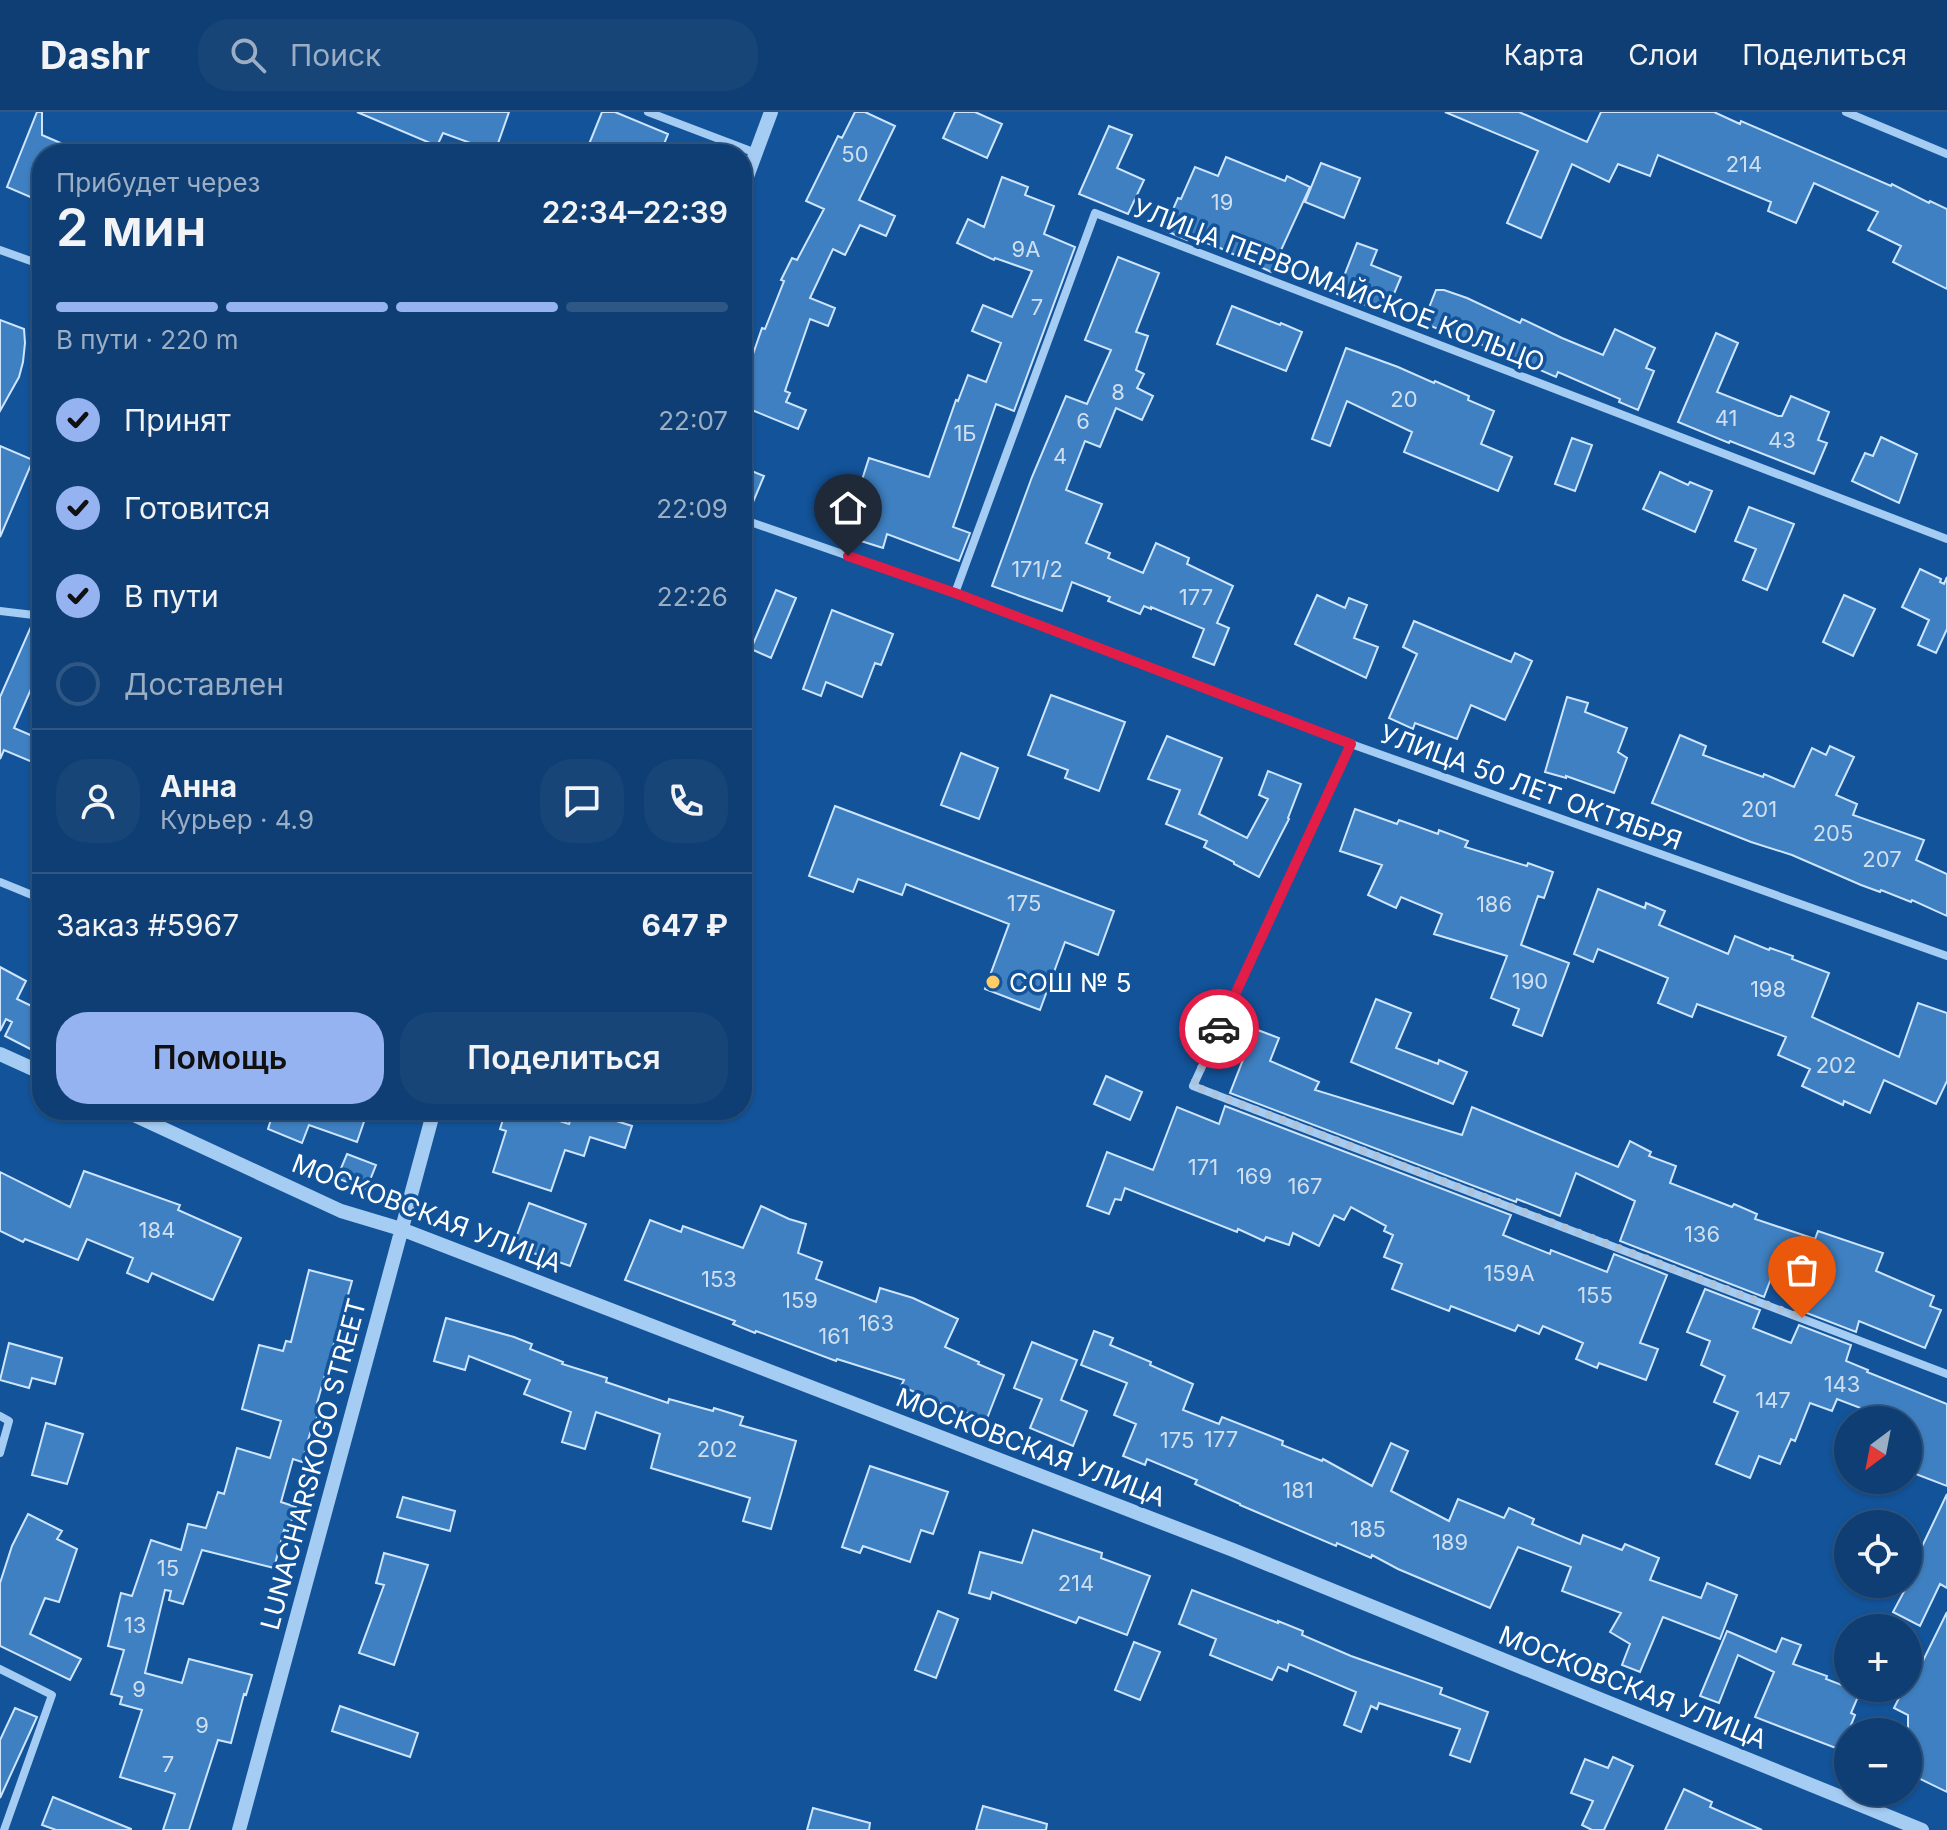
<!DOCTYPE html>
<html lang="ru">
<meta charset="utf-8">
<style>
:root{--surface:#0e3e73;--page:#174578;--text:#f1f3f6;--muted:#9baec4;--line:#2e5785;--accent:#95b2f1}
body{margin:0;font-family:Inter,sans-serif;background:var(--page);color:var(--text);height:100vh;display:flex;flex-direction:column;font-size:30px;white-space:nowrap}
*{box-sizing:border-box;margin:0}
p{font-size:26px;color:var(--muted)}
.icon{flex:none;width:44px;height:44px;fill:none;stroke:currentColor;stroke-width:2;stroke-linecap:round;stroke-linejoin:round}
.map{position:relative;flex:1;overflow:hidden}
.drawer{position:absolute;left:32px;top:32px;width:720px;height:976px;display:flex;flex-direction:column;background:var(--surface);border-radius:32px;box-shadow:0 2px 6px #0004,0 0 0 2px var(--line)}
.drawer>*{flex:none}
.needle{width:52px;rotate:212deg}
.buttons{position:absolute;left:1834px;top:1294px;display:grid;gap:16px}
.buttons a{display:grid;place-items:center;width:88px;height:88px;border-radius:50%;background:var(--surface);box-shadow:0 2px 6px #0004,0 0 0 2px var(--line);font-size:40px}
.pin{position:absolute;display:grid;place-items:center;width:68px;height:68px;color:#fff;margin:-82px -34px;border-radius:50% 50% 50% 0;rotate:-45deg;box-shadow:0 0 8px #0007}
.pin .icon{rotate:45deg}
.courier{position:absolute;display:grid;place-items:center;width:80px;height:80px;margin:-40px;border:6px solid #e11d48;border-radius:50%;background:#fff;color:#222;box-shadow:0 2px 10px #0007}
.overview em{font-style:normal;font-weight:600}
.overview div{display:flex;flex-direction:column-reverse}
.overview{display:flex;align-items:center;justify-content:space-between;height:136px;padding:0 24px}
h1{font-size:52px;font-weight:600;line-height:60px}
.bar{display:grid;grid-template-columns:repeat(4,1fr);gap:12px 8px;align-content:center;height:96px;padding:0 24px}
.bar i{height:10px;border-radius:6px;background:var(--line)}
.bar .active{background:var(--accent)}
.bar p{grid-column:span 4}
.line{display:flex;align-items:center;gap:20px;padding:0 24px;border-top:2px solid var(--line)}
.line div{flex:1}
.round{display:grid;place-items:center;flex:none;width:84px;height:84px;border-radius:32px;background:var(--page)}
ol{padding:0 24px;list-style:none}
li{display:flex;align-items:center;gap:24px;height:88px}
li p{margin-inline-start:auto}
li .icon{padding:8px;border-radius:50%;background:var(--accent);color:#111;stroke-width:4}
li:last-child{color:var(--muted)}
li i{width:44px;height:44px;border:4px solid var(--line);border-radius:50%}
.action{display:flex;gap:16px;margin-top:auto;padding:16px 24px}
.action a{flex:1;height:92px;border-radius:32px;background:var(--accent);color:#111;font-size:32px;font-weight:600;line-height:92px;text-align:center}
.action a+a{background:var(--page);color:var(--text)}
header{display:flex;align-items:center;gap:48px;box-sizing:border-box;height:112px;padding:0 40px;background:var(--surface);border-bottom:2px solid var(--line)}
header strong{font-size:38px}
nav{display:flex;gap:44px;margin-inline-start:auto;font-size:28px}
.search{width:560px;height:72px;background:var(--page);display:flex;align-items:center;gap:20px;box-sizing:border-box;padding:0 28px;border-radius:32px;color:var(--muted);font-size:30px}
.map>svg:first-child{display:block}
.building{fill:#3f80c2;stroke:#cde5fd;stroke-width:2}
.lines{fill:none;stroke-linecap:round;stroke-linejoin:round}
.minor{stroke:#a5ccf3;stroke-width:8}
.tertiary{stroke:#a5ccf3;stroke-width:14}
.done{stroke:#acc3db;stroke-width:8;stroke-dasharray:0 14.4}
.route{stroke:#e11d48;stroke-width:10}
.poi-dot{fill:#ffcc67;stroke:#135399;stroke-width:3}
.labels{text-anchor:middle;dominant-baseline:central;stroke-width:7;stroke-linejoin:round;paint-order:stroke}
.number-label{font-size:22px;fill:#cfdff0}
.street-label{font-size:26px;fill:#fff;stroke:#135399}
.poi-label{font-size:26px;fill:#fff;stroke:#135399;text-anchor:start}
</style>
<header>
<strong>Dashr</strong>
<div class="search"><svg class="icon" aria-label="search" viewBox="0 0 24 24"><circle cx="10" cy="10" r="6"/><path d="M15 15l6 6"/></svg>Поиск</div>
<nav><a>Карта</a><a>Слои</a><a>Поделиться</a></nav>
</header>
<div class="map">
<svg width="1947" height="1718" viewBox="0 0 1947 1718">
<rect width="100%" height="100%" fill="#135399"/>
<path class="building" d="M37 0H42V23L86 42H42V90L7 75Z
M357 0H509L495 40 443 21 437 34Z
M602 0H615L668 22 660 42H585Z
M855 0H865L895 14 859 88 895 104 886 124 860 113 845 143 833 137 810 186 835 196 828 214 810 207 785 279 790 281 786 290 806 298 798 317 742 294V274L762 216 765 217 784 169 781 168 792 146 797 148 824 97 806 89 838 24 842 26Z
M955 0H975L1002 12 987 46 943 26Z
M1445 0H1519L1587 30 1601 0H1714L1740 12 1741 9 1891 74 1892 72 1929 91 1930 89 1947 97V177L1893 150 1901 134 1868 118 1878 100 1814 71 1796 111 1768 99 1771 90 1658 43 1650 64 1618 52 1609 70 1572 52 1541 126 1507 111 1538 39Z
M1109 14 1132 23 1117 56 1144 68 1128 102 1079 82Z
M1226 45 1285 69 1287 64 1310 75 1271 160 1220 136 1188 124 1187 128 1164 118 1178 86 1181 87 1195 55 1218 64Z
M1321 51 1360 66 1344 106 1305 90Z
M1002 65 1028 75 1025 83 1054 94 1044 122 1075 135 1014 299 996 292 953 415 970 421 959 449 887 422 883 436 858 428 875 380 860 374 869 346 929 365 956 288 958 289 968 263 986 270 1001 231 972 219 983 193 1012 205 1032 159 995 146 994 148 957 131 968 107 984 115Z
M1357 131 1377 138 1371 153 1401 165 1386 201 1337 182Z
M1118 145 1159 161 1136 220 1148 224 1136 258 1144 262 1137 276 1153 284 1142 308 1116 296 1100 335 1085 329 1066 378 1102 392 1086 431 1110 441 1108 446 1143 461 1156 431 1189 446 1187 452 1233 474 1217 511 1229 516 1214 553 1193 545 1204 517 1151 495V497L1144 494 1140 502 1108 489 1110 485 1072 470 1062 499 992 474 1032 365 1066 284 1087 292 1111 238 1085 228Z
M1436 178H1444L1467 186 1520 211 1522 207 1562 226 1603 243 1615 217 1655 236 1646 256 1654 259 1638 298 1619 290 1620 287 1558 260 1556 265 1476 230 1474 235 1450 224 1451 222 1423 211Z
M1232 194 1280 213 1281 211 1302 220 1286 259 1217 232Z
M0 208 24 217 25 231 23 250 19 265 0 299Z
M1716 221 1738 231 1717 280 1778 304H1782L1791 284 1829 300 1818 328 1827 331 1814 362 1730 329 1729 331 1678 310Z
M1346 236 1398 255 1434 271 1435 269 1469 284 1468 288 1494 299 1481 332 1512 345 1498 379 1404 340 1412 320 1347 289 1330 334 1312 327Z
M1881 325 1917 342 1899 391 1852 369 1865 341 1873 344Z
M1572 326 1592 333 1575 379 1555 372Z
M0 334 33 348 0 425Z
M742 355 764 364 748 402 742 400Z
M1660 360 1688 373 1690 370 1712 379 1695 420 1643 397Z
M1749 395 1794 412 1767 478 1743 468 1756 437 1735 429Z
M1920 457 1941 467 1940 470 1944 472 1947 465V517L1936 541 1918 533 1929 508 1902 495Z
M776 478 796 486 771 546 751 537Z
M1317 483 1345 496 1349 486 1367 493 1354 526 1378 535 1366 566 1295 532Z
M1844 483 1875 497 1853 544 1823 530Z
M832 498 893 522 881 553 875 551 862 585 826 570 821 584 803 577Z
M1414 509 1511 550 1515 541 1532 549 1505 608 1471 593 1457 627 1415 611 1413 617 1389 606 1417 542 1403 535Z
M33 510 42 511V552L14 616 42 628V654L4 638 0 647V585Z
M1051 583 1125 610 1099 679 1065 666 1068 658 1028 643Z
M1567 585 1588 591 1585 600 1627 616 1618 640 1627 646 1614 681 1566 664V666L1545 660Z
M1680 623 1706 634 1703 643 1763 665 1764 662 1794 675 1812 636 1826 643 1830 634 1854 645 1836 683 1857 692 1853 703 1924 728 1916 748 1947 762V804L1912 788 1911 790 1881 778 1880 780 1861 773 1792 743 1751 730 1652 691Z
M1167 624 1222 646 1199 702 1247 726 1268 687 1259 683 1268 659 1301 672 1288 706 1289 707 1259 765 1234 752V750L1204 735 1207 729 1166 712 1180 678 1148 667Z
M961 641 998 656 979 707 941 693Z
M835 694 1114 799 1098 843 1065 830 1040 898 985 877 1009 812 906 772 902 783 858 767 853 780 809 764Z
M1355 697 1397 712 1399 708 1438 722 1439 718 1468 729 1465 735 1527 754 1528 751 1553 760 1544 786 1538 784 1521 833 1569 851 1542 924 1513 913 1519 897 1491 886 1507 844 1434 822 1442 802 1401 785 1396 796 1368 783 1382 753 1340 739Z
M1598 777 1645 796 1646 791 1665 799 1659 813 1728 842 1735 824 1769 838 1770 836 1793 844 1792 847 1829 861 1812 905 1899 945 1918 891 1947 901V969L1936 992 1884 968 1870 1001 1844 989 1843 993 1802 974 1810 957 1778 943 1786 925 1697 892 1692 905 1658 891 1668 866 1598 837 1593 850 1574 842Z
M0 855 26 869 17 887 42 899V943L5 924 12 910 6 907 0 919Z
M1376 887 1411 901 1396 936 1438 952 1439 948 1467 960 1453 992 1351 950Z
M1255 917 1279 926 1270 949 1319 970 1315 978 1462 1023 1472 995 1618 1055 1630 1029 1651 1040 1649 1044 1676 1054 1670 1071 1732 1095 1734 1092 1757 1102 1755 1107 1815 1127 1818 1119 1883 1141 1876 1159 1934 1184 1930 1194 1941 1198 1925 1236 1859 1209 1856 1220 1804 1200 1819 1165 1778 1148 1764 1185 1620 1129 1635 1089 1576 1061 1560 1104 1517 1087 1516 1090 1230 981Z
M1106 964 1142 980 1130 1008 1094 992Z
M1225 994 1511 1103 1503 1123 1550 1142 1551 1138 1607 1160 1614 1142 1667 1163 1640 1231 1658 1237 1646 1268 1599 1251 1597 1256 1576 1247 1583 1231 1543 1214 1539 1222 1518 1213 1515 1219 1451 1194 1449 1199 1392 1177 1402 1152 1384 1145 1393 1123 1384 1119 1386 1114 1351 1095 1344 1108 1334 1103 1319 1134 1293 1121 1289 1133 1266 1125 1264 1129 1238 1117 1237 1120 1125 1076 1121 1088 1115 1087 1109 1102 1087 1094 1107 1040 1153 1058 1177 995 1219 1012Z
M274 998H368L357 1030 309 1013 302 1031 268 1017Z
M506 998H525L569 1012 574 998H582L632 1014 625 1036 590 1025 584 1044 565 1038 551 1079 493 1060 506 1019 500 1017Z
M347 1042 376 1053 366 1078 337 1066Z
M84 1059 180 1093 178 1098 241 1126 213 1188 152 1161 148 1170 127 1161 133 1146 87 1127 78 1148 25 1127 23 1130 0 1119V1060L70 1095Z
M529 1091 586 1112 570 1154 513 1134Z
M761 1094 789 1107 806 1112 798 1141 822 1150 816 1167 876 1190 880 1176 913 1186 958 1207 945 1235 979 1250 978 1252 1004 1263 986 1309 957 1297V1299L901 1274 904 1268 837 1247 836 1249 756 1219 755 1221 733 1212 735 1209 625 1168 650 1108 681 1120 683 1114 743 1136Z
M309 1158 352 1169 317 1291 321 1292 313 1319 311 1318 302 1350 293 1347 281 1390 296 1395 288 1419 284 1418 274 1456 202 1438 183 1492 169 1488 171 1479 165 1478 145 1561 182 1571 189 1547 252 1563 246 1583 244 1582 231 1631 218 1628 189 1718H163L175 1682 120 1665 142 1598 120 1592 122 1585 111 1582 124 1538 108 1534 121 1481 132 1484 151 1428 181 1438 188 1412 206 1416 218 1380 224 1382 237 1336 270 1346 281 1309 242 1297 259 1233 283 1239 286 1229 291 1230Z
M1705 1177 1760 1198 1753 1216 1791 1231 1799 1213 1851 1233 1846 1249 1868 1258 1867 1260 1947 1292V1374L1908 1359V1308H1877L1879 1303 1837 1287 1832 1299 1810 1291 1795 1329 1791 1327 1780 1352 1759 1344 1750 1366 1716 1352 1738 1300 1714 1290 1725 1264 1701 1253 1710 1229 1687 1220Z
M446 1206 514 1225 532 1232 530 1237 563 1250 562 1252 607 1266 606 1270 668 1291 669 1287 713 1299 714 1296 743 1305 740 1313 796 1329 771 1417 743 1409 750 1386 651 1356 660 1322 596 1300 585 1337 562 1330 571 1300 524 1282 530 1268 469 1244 465 1258 434 1249Z
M1094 1219 1113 1226 1110 1233 1151 1250 1150 1253 1193 1272 1183 1298 1219 1312 1222 1305 1283 1329 1282 1333 1322 1349 1323 1347 1372 1374 1391 1331 1408 1339 1391 1379 1449 1409 1458 1387 1504 1406 1509 1396 1534 1407 1532 1412 1580 1432 1583 1423 1622 1438 1625 1432 1659 1446 1650 1468 1701 1486 1707 1471 1737 1483 1720 1527 1663 1505 1640 1560 1622 1553 1630 1532 1610 1520 1621 1501 1562 1479 1571 1455 1518 1435 1490 1496 1398 1457 1372 1443 1371 1446 1337 1431 1336 1434 1240 1393V1392L1195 1372 1197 1368 1147 1347 1145 1353 1123 1344 1136 1312 1114 1303 1127 1271 1081 1253Z
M1032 1230 1077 1248 1061 1288 1087 1299 1073 1334 1030 1316 1042 1287 1014 1276Z
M9 1231 62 1246 55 1272 32 1266 29 1276 0 1268Z
M46 1311 83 1322 67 1372 32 1363Z
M870 1354 948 1380 933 1422 921 1418 910 1450 863 1434 860 1441 842 1435Z
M1947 1382V1476L1940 1472 1920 1514 1893 1500 1908 1472V1441L1917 1445Z
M403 1385 455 1399 450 1419 397 1405Z
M28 1402 62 1419 57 1427 77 1437 59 1490 45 1486 30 1522 81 1547 70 1568 0 1534V1471L12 1434Z
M1033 1418 1102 1441 1101 1446 1150 1464 1127 1523 1079 1505 1076 1511 992 1480 990 1487 969 1481 980 1440 1022 1451Z
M384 1441 428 1453 394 1553 359 1541 384 1473 376 1471Z
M1192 1478 1278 1511V1509L1303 1519 1302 1523 1351 1544 1442 1576 1440 1582 1488 1600 1470 1650 1450 1643 1460 1617 1379 1591 1377 1597 1371 1594 1361 1620 1344 1613 1356 1580 1289 1552 1287 1559 1278 1555 1272 1568 1210 1543 1216 1527 1179 1512Z
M938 1499 958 1507 936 1566 915 1558Z
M1947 1500V1680L1908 1661V1603L1894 1596 1902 1580 1908 1579Z
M1727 1519 1776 1540 1782 1526 1801 1533 1793 1552 1827 1564 1826 1567 1860 1580 1851 1601 1855 1603 1841 1638 1755 1605 1774 1560 1738 1543 1719 1591 1700 1584Z
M1134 1530 1160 1540 1140 1588 1115 1578Z
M340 1594 418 1621 410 1645 332 1619Z
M15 1596 37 1605 0 1686V1628Z
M1613 1645 1633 1654 1604 1718H1592L1582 1713 1593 1689 1571 1681 1585 1647 1608 1656Z
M1684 1677 1712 1690 1710 1695 1762 1718H1665Z
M53 1685 131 1717V1718H56L42 1713Z
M983 1694 1047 1712 1046 1718H976Z
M813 1696 870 1711 869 1718H807Z"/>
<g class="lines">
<path class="minor" d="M648 0 756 41
M1846 0 1947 42
M0 138 42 153
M742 407 955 481 1351 632 1947 844
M955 481 1095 101 1947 427
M0 499 42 504
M1351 632 1193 974 1947 1262
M0 770 32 783
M0 1304 9 1309 0 1341
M0 1557 52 1583 4 1718"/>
<path class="tertiary" d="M742 78 771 0
M0 942 42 961
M123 998 341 1099 401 1117 1233 1438 1922 1718
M239 1718 434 998"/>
</g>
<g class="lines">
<path class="done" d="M1219 917 1193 974 1802 1206"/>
<path class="route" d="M848 444 955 481 1351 632 1219 917"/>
</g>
<circle class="poi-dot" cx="993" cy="870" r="8"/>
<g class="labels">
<g class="number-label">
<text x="855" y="42">50</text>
<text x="1744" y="52">214</text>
<text x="1222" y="90">19</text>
<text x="1026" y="137">9А</text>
<text x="1037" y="195">7</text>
<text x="1118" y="280">8</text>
<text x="1404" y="287">20</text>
<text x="1726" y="306">41</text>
<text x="1083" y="309">6</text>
<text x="965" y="321">1Б</text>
<text x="1782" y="328">43</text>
<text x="1060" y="344">4</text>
<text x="1037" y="457">171/2</text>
<text x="1196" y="485">177</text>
<text x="1759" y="697">201</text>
<text x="1833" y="721">205</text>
<text x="1882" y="747">207</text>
<text x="1024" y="791">175</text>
<text x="1494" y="792">186</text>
<text x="1530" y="869">190</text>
<text x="1768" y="877">198</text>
<text x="1836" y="953">202</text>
<text x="1203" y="1055">171</text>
<text x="1254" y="1064">169</text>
<text x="1305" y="1074">167</text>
<text x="157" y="1118">184</text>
<text x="1702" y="1122">136</text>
<text x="1509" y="1161">159А</text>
<text x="719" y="1167">153</text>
<text x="1595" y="1183">155</text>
<text x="800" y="1188">159</text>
<text x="876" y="1211">163</text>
<text x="834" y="1224">161</text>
<text x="1842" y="1272">143</text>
<text x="1773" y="1288">147</text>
<text x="1221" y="1327">177</text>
<text x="1177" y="1328">175</text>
<text x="717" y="1337">202</text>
<text x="1298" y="1378">181</text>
<text x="1368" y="1417">185</text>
<text x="1450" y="1430">189</text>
<text x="168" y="1456">15</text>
<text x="1076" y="1471">214</text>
<text x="135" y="1513">13</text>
<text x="139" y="1577">9</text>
<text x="202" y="1613">9</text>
<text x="168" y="1652">7</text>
</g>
<g class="street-label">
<text transform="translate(1339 173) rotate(21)">УЛИЦА ПЕРВОМАЙСКОЕ КОЛЬЦО</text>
<text transform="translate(1531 675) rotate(20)">УЛИЦА 50 ЛЕТ ОКТЯБРЯ</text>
<text transform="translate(427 1101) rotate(21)">МОСКОВСКАЯ УЛИЦА</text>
<text transform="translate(1031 1335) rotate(21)">МОСКОВСКАЯ УЛИЦА</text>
<text transform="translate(313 1352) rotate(-75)">LUNACHARSKOGO STREET</text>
<text transform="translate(1633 1575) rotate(22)">МОСКОВСКАЯ УЛИЦА</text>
</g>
<g class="poi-label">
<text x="1009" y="870">СОШ № 5</text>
</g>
</g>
</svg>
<div class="buttons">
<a><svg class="needle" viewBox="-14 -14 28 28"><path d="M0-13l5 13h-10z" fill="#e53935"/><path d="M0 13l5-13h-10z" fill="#9baec4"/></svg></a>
<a><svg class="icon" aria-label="locate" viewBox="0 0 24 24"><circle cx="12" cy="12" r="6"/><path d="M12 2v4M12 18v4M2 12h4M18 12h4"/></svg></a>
<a>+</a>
<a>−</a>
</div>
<div class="pin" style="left:1802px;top:1206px;background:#ea580c"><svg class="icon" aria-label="bag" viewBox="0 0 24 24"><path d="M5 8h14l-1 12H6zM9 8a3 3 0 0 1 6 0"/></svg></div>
<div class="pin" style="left:848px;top:444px;background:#1f2937"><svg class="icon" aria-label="home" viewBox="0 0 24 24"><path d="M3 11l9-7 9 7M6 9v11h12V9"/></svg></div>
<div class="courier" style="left:1219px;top:917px"><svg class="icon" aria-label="car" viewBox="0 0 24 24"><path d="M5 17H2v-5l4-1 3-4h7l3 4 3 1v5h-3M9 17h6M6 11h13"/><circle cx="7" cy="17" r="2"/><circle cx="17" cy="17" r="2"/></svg></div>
<section class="drawer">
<div class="overview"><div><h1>2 мин</h1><p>Прибудет через</p></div><em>22:34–22:39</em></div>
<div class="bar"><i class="active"></i><i class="active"></i><i class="active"></i><i></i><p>В пути · 220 m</p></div>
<ol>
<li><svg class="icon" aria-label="check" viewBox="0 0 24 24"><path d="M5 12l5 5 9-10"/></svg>Принят<p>22:07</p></li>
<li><svg class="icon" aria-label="check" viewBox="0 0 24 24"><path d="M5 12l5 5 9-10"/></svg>Готовится<p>22:09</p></li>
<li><svg class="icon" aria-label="check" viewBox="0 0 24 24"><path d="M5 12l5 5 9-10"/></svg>В пути<p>22:26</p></li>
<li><i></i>Доставлен</li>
</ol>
<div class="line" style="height:144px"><a class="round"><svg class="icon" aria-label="person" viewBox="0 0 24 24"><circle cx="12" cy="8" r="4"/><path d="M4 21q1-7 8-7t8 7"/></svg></a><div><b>Анна</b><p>Курьер · 4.9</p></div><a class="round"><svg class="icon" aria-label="chat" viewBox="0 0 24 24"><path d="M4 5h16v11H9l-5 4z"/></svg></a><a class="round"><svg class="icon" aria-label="phone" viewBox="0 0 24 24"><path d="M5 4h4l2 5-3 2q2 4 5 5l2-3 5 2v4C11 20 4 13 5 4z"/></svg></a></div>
<div class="line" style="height:104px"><div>Заказ #5967</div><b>647 ₽</b></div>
<div class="action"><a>Помощь</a><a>Поделиться</a></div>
</section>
</div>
